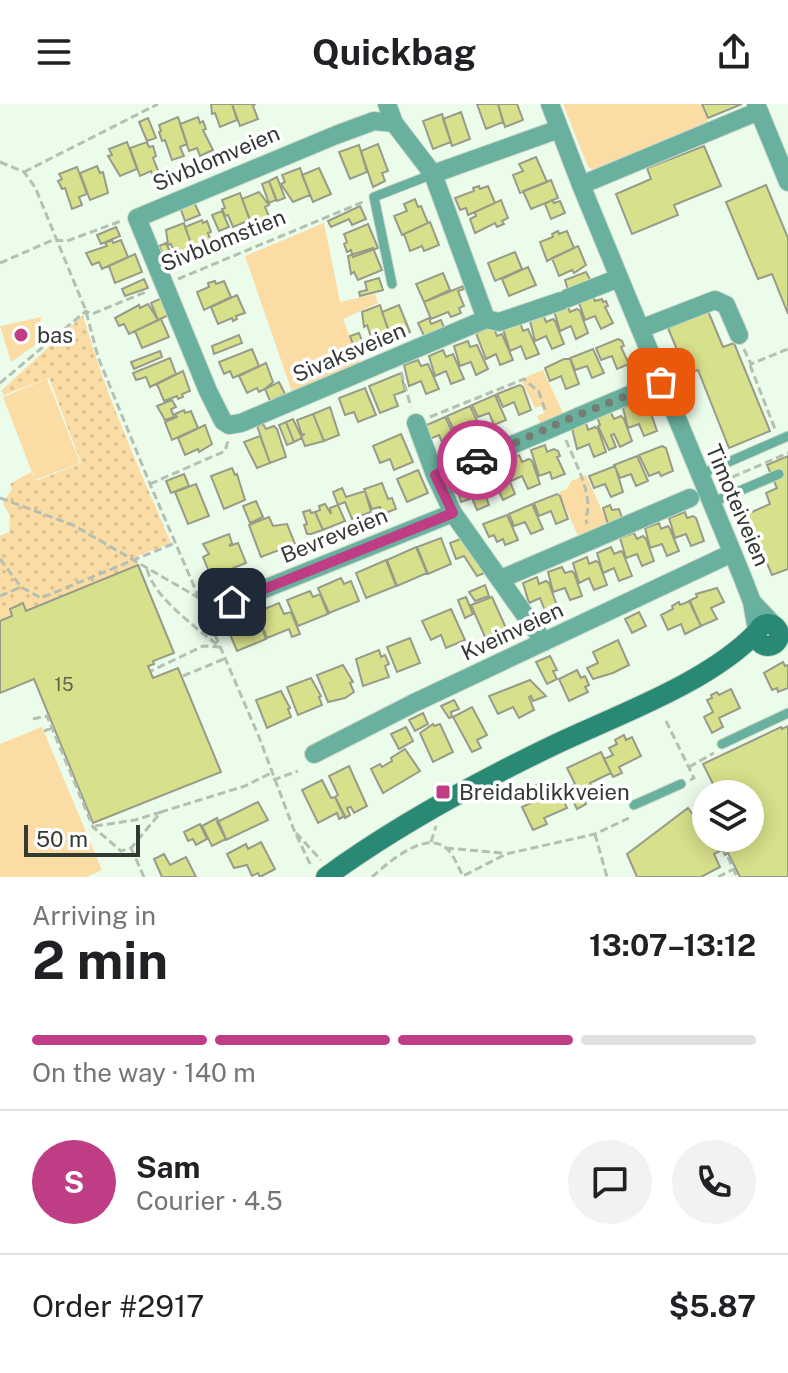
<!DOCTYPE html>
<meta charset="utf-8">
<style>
:root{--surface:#fff;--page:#f2f2f2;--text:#202124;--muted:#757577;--line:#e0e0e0;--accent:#be3d85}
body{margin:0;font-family:"Public Sans",sans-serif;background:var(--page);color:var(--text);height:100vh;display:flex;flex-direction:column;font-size:30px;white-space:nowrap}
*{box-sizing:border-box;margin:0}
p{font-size:26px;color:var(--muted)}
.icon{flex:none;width:44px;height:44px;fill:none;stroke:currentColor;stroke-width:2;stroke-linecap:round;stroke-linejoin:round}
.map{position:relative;height:773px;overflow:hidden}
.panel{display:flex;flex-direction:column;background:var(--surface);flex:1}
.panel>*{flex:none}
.fabs{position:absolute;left:692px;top:676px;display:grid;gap:16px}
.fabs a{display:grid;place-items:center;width:72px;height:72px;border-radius:50%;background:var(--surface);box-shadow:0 4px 20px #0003;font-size:40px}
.scale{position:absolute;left:24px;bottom:20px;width:116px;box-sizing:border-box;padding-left:8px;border:4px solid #333933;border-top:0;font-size:22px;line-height:28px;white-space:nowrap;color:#333933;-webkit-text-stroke:6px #fff;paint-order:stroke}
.pin{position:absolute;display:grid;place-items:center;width:68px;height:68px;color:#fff;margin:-34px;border-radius:16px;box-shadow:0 4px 12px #0006}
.courier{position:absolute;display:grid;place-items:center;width:80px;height:80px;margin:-40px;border:6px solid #be3d85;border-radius:50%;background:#fff;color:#222;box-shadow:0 2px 10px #0007}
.summary em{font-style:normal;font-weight:700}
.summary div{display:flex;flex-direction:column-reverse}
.summary{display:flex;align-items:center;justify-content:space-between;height:136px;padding:0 32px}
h1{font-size:52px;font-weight:700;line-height:60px}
.bar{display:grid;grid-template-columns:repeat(4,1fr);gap:12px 8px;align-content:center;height:96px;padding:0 32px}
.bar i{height:10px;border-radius:6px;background:var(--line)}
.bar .current{background:var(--accent)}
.bar p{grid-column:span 4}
.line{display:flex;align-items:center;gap:20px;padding:0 32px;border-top:2px solid var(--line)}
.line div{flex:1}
.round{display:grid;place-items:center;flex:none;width:84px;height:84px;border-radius:42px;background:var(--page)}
header{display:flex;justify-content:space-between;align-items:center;height:104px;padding:0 32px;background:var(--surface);font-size:36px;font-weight:700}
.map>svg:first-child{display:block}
.grass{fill:url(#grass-dots)}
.park{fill:#fadca4}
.building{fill:#d7e08a;stroke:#989b88;stroke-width:2}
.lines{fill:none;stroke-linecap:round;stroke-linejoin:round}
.service-casing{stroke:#cbd9ca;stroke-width:11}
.minor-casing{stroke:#cbd9ca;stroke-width:20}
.secondary-casing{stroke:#cbd9ca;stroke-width:22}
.path{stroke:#b3c0b2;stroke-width:3;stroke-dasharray:8 4;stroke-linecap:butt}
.service{stroke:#6ab09e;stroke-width:9}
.minor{stroke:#6ab09e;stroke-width:18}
.secondary{stroke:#2a8975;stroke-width:20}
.done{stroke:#747d73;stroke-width:8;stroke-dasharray:0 14.4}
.route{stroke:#be3d85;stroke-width:10}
.poi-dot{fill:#be3d85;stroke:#fff;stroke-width:3}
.labels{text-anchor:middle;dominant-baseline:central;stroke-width:7;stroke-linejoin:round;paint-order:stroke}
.number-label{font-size:18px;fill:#5c6349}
.street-label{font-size:22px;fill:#333933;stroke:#fff}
.poi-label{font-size:22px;fill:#333933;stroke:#fff;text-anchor:start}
</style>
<header><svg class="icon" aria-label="menu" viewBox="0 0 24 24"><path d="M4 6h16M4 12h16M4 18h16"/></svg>Quickbag<svg class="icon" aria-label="share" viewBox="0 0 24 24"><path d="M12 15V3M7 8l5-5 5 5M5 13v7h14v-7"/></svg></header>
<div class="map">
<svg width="788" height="773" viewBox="0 0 788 773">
<defs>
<pattern id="grass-dots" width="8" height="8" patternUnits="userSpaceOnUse" patternTransform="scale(2)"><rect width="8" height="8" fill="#fadca4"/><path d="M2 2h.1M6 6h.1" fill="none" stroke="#d7be8e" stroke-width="1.8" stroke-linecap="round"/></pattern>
</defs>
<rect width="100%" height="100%" fill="#ecfceb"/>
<path class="grass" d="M83 211C105 290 139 364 171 439L138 452V461L0 519V432L9 428 10 412 3 399 12 385 10 380 31 368 36 377 81 359 49 274 4 291 1 287Z"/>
<path class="park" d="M563 0H701L710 22 598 67 588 63Z
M324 119 340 198 375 190 378 199 343 215 360 260 292 288 245 152Z
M41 213 38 239 11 258 0 222Z
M543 266 563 309 542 322 537 312 544 309 542 302 535 304 522 277 523 274Z
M47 275 80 359 35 376 3 293Z
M586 371 608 420 580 437 559 388 567 385 571 377Z
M42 623 102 766 86 773H0V640Z"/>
<path class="building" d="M211 0H232L237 16 220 23 215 9 212 10Z
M232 0H255L253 2 258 15 240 22Z
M477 0H498L503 18 486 25Z
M498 0H517L523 16 505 23Z
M702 0H742L708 14Z
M461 8 470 35 452 42 443 15Z
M442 10 451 38 433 45 423 17Z
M178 13 187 40 180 43 184 52 172 56 165 36 162 37 159 28 161 27 159 21Z
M198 13 200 19 203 17 206 25 203 26 213 46 200 52 197 44 189 47 180 20Z
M148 14 156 34 147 37 139 18Z
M127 38 137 65 120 72 108 52 112 51 109 45Z
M147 38 149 43 153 42 156 52 153 54 159 69 153 72 151 67 140 72 130 44Z
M378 40 388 67 382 69 385 77 373 83 361 47Z
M359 41 367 68 350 75 339 48Z
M704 42 721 82 674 101 678 111 632 130 616 90 651 75 647 64Z
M536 53 547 78 520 89 513 71 523 67 519 60Z
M97 62 100 69 103 68 108 89 90 96 80 69Z
M77 63 87 90 79 93 82 101 72 105 65 84 62 85 58 77 62 75 59 70Z
M300 64 310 91 293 98 281 80 285 78 282 71Z
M319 64 331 90 313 98 302 71Z
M277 73 285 94 277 97 269 77Z
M551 76 558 94 531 105 523 87Z
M269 77 276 96 269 99 262 80Z
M766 81 788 134V210L772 170 758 175 726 98Z
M479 82 480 85 488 82 495 99 468 111 466 104 460 106 455 94 474 87 473 84Z
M259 88 269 101 265 103 270 115 252 122 242 95Z
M240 89 250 116 233 123 228 111 225 112 222 105 225 104 222 96Z
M415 95 418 103 421 102 428 119 402 131 394 112 407 107 404 100Z
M501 96 508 114 502 117 504 120 497 123 495 119 475 129 470 115 476 112 475 108Z
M552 96 554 99 560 97 565 109 551 115 545 100Z
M194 98 200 111 185 117 180 103Z
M360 102 366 115 352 121 349 115 331 123 328 117Z
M222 107 229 123 219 127 212 111Z
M202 116 203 119 207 117 211 128 208 129 213 143 195 150 185 123Z
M430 118 439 141 424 147 422 142 410 147 404 130Z
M184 119 193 146 176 153 171 140 168 141 166 126Z
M368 120 378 144 353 153 351 146 347 148 344 140 347 138 344 130Z
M116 123 120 132 101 140 97 131Z
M558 127 559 130 567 127 574 144 547 157 540 138 553 133 552 130Z
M112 136 113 139 121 136 128 153 102 165 99 158 92 161 86 149 107 142 105 139Z
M166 139 175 158 167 161 159 142Z
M578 142 586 161 574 169 572 166 559 172 552 154Z
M373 144 382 166 358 176 354 168 351 170 348 152Z
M515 148 522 165 495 177 488 159Z
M135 150 142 168 115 179 109 162Z
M528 163 536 181 509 192 502 175Z
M586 168 591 177 568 186 565 176Z
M443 169 450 186 424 198 416 180Z
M379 174 383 186 360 192 359 188 367 186 365 178Z
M144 175 148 184 125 192 122 185Z
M215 177 216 180 224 177 231 193 204 206 197 188 209 183 208 179Z
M463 182 464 185 458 187 464 202 459 204 461 209 451 213 448 208 431 215 424 198Z
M591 188 595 197 602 195 603 198 606 197 608 202 605 203 613 219 601 225 595 212 585 216 577 193Z
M237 191 245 209 236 212 237 215 233 217 232 214 218 220 211 203Z
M162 194 169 211 158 216 151 199Z
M148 200 158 216 129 230 124 220 119 222 115 214 139 201 140 204Z
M380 201 389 229 372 236 367 221 364 223 362 208Z
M399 201 410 228 392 235 382 208Z
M567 201 570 208 577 205 580 207 588 229 576 235 571 222 560 227 554 207Z
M708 207 723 243 734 239 770 327 729 344 698 266 687 270 668 224Z
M543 211 546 218 553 215 555 217 564 240 552 245 546 232 535 237 530 217Z
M429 214 431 220 441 216 445 226 425 234 418 219Z
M161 215 169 233 142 244 135 227Z
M520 218 523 227 528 225 539 250 526 255 521 242 510 247 503 225Z
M493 222 497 232 502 230 513 256 500 261 496 250 486 255 476 229Z
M359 229 365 244 356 248 350 232Z
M239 231 242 239 214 250 212 242Z
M618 235 622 237 624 242 621 243 629 260 617 265 612 252 601 256 596 244Z
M468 237 470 243 477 241 488 265 476 271 471 258 460 262 454 242Z
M252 245 259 262 233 274 230 267 224 270 219 258Z
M593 245 604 269 592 274 587 262 575 266 570 254Z
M443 246 446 253 453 250 464 275 451 280 446 267 435 272 429 252Z
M160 247 162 253 134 265 131 258Z
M170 254 176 270 150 283 146 273 136 276 133 269Z
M564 255H570L579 280 566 285 561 272 550 277 545 264Z
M418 256 421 262 428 260 439 285 426 290 421 277 409 282 404 261Z
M266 259 273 278 265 285 259 288 257 284 247 289 239 272Z
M183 267 190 287 182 290 183 293 178 295 177 292 164 297 157 280Z
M401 269 405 287 394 291 398 302 380 309 369 282Z
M279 278 285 290 270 297 265 285Z
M520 281 523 283 531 306 519 311 514 298 503 303 497 290Z
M365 284 376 311 358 318 354 308 345 311 339 294Z
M495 291 506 316 494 321 489 309 478 313 472 301Z
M172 296 176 303 171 305 174 313 165 316 157 302Z
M636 298 639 305 646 302 649 304 657 327 644 332 639 320 628 324 623 304Z
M470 302 482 327 469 332 464 320 453 324 447 312Z
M330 303 339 331 324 337 313 310Z
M184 306 185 309 191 307 198 324 172 336 165 318 177 313 175 310Z
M610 307 614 315 621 312 624 315 632 337 620 343 614 330 611 331 616 343 609 346 598 322 600 321 597 313Z
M313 310 324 337 305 342 301 332 305 330 302 331 297 316Z
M445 313 457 337 444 343 439 331 430 335 422 323Z
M293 315 302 334 294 338 286 318Z
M286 318 294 338 287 341 279 321Z
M586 319 588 326 595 323 598 325 606 348 594 353 589 340 577 345 572 324Z
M263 320 266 325 274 322 277 325 286 353 270 359 257 322Z
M205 321 212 340 199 348 198 345 185 351 178 334Z
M401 330 413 358 394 366 390 355 380 359 373 342Z
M260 332 270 359 257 364 244 338Z
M545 341 547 348 554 345 558 347 560 352 557 353 565 370 552 375 550 368 539 372 531 346Z
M662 342 666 344 673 367 661 372 659 368 649 372 639 351Z
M519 351 522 358 529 355 532 357 540 380 528 385 522 372 511 377 506 357Z
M637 352 648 377 636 382 631 370 620 374 614 361Z
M788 352V465L772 471 764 452 753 456 739 421 745 411 770 400 766 389 777 384 767 361Z
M494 362 497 368 504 365 506 368 515 390 503 396 497 383 486 388 481 367Z
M615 362 623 388 611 393 605 380 594 384 589 372Z
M232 364 235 371 237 370 245 396 224 405 211 372Z
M418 366 428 389 407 398 397 375Z
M184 370 189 382 171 389 166 377Z
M469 372 472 379 479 376 481 379 489 401 477 406 472 394 461 398 455 378Z
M382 379 388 395 392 394 396 405 383 410 380 403 372 405 364 385Z
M196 380 209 412 188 420 175 388Z
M342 384 346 393 365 387 371 408 352 415 345 398 338 401 333 388Z
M557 390 560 392 568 415 556 420 551 407 539 412 534 399Z
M256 397 263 413 250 419 243 402Z
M325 400 331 410 330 404 338 401 345 417 323 426 315 408 320 406 319 402Z
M532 400 543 425 531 430 525 418 514 422 509 410Z
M610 401 612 406 619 405 622 414 608 420 603 404Z
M310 406 311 409 315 408 323 426 311 430H307L304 421 307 420 303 408Z
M685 408 687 414 693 412 696 414 704 437 691 442 686 430 675 434 669 414Z
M507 411 518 436 505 441 503 435 497 438 494 431 489 433 483 420Z
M269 413 273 422 287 420 295 440 261 453 249 421Z
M659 419 661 425 668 422 670 425 679 447 667 452 662 440 650 444 645 424Z
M634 429 637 435 643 432 646 435 654 457 642 462 637 450 626 454 620 434Z
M229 430 232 439 229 442 238 439 246 459 211 473 203 453 209 450 203 440Z
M441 434 451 460 428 470 417 443Z
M463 434 487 468 477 472 464 452 456 455 450 439Z
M416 443 427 469 397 482 387 456Z
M611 443 614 450 621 447 623 449 632 472 619 477 614 464 603 469 597 449Z
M587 453 589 460 596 457 599 459 607 481 594 486 589 474 579 479 573 459Z
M386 456 396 482 366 494 356 469Z
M138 461 174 549 153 557 154 560 148 562 153 574 178 564 221 668 93 719 34 575 0 589V517L12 512 10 505 23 499 26 507Z
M562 463 565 469 572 467 574 469 582 492 570 496 565 484 553 488 548 468Z
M537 473 539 480 546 477 549 479 557 502 545 507 540 494 529 499 523 479Z
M341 474 344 480 351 477 359 497 329 509 318 484Z
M485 481 489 492 475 497 469 488Z
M717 484 724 498 711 504 717 515 701 522 689 497 697 493 696 490Z
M310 487 313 493 320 490 328 510 298 522 287 496Z
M466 493 473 510 465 514 458 496Z
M492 493 506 524 485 533 471 501Z
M690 497 701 522 685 530 681 520 668 526 661 511 673 505 672 502 679 498 680 501Z
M279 499 284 510 291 508 300 530 292 533 289 525 267 534 257 508Z
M451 505 465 536 446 544 441 531 431 536 422 517Z
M639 508 646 522 632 529 625 515Z
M248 511 250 517 258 514 266 535 237 547 226 521Z
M410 534 420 559 397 568 387 543Z
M618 536 629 561 613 569 593 575 587 564 598 559 593 548Z
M379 546 381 553 385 551 389 560 385 562 389 573 363 582 356 555Z
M550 552 557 566 553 567 557 575 547 580 536 558Z
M783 558 785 562 788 561V584L778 588 777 584 772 586 764 569Z
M343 561 353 578 350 579 354 588 345 594 328 598 317 571Z
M577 566 581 574 585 572 589 581 585 583 588 588 569 597 559 575Z
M311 574 321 592 319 593 322 601 298 611 287 583Z
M530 576 546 592 533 597 531 592 529 593 534 606 519 614 513 603 498 610 489 592Z
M731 585 740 604 719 614 723 623 712 629 704 613 713 608 707 596 712 594 711 591 717 588 719 591Z
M281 587 290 604 288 605 291 613 267 624 256 596Z
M454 596 459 605 451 608 452 613 449 614 441 602Z
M472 603 487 631 477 636 481 644 472 648 453 613Z
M423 609 428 620 415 627 409 616Z
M433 620 434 622 440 620 453 648 433 658 420 629Z
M788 622V773H740L728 749 725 751 717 734H750V690H712L724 682 722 680 715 684 703 660 781 623 782 625Z
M406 623 413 637 399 645 391 630Z
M624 631 626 636 632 633 641 652 619 663 622 669 613 673 604 655 613 651 609 644 617 640 615 636Z
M405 645 420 667 383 689 371 665 380 660 382 663 392 657 391 654Z
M601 648 611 669 590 679 593 684 582 689 580 685 578 686 567 664Z
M349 662 367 702 354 709 351 703 347 704 350 711 345 714 335 693 338 691 329 672Z
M322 676 331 694 335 693 345 712 339 715 337 709 318 719 302 686Z
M544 677 546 682 555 677 567 704 544 714 547 720 533 726 522 703 533 698 530 690 535 687 533 683Z
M575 680 586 700 577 705 567 684Z
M258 698 268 716 226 736 217 718Z
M688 704 700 720 706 715V734H717L722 746 714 750 720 763 701 773H637L627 750Z
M217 714 226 735 212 742 202 722Z
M200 720 207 735 196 741 193 735 188 737 184 728Z
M261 738 275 765 260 773 258 769 252 772 247 761 234 764 227 750 246 740 248 745Z
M164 750 170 761 186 753 196 773H162L154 755Z"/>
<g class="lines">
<g class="service-casing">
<path id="service" d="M392 180 374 93 433 70
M699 371 788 332
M711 399 779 370
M722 640 788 609
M634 701 681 680"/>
</g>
<g class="minor-casing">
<path id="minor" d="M387 0 394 19
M550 0 581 81 742 472 752 498 757 527
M756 0 788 78
M433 70 486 215 241 319 229 321 223 317 208 287 137 114 336 31 374 17 394 19 433 70 559 25
M581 81 759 7
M568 194 619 174
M486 215 499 218 561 197
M640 225 715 196 726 201 739 231
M416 319 435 371
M453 409 435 371C512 344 585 308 661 278
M501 475 690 394
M232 498 453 409 544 538
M752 498 773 520
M314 650 414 599 732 449"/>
</g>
<g class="secondary-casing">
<path id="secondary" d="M757 531a11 11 0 1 1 22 0a11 11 0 1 1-22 0Z
M326 773C397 721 475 679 554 641 619 610 708 579 757 528"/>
</g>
<path class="path" d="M0 58 24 68 35 83 86 207 98 253 150 380 259 633 294 726 311 762
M24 68 158 0
M0 159 53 136 67 137 121 117
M178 175 363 98
M744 245 751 260 788 245
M750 261 775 325
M401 268 411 303
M0 279 86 207 92 210 148 187
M430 313 524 275 539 288 546 309
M566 336C574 356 587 379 588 401 589 409 584 411 587 420
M721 378 788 349
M150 380 225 347 228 337
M0 394 73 421 199 494
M0 455 21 483
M147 465C154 494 197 524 220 543L203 542 151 567
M0 492 21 483 41 494 175 439
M183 572 224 555
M33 615 47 612 93 723 121 747 131 744 161 708 245 682 271 669
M666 617 694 674 690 676
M44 627 52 624
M689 663 714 649
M273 676 298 667
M95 722 135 716 161 708
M296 729 321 756
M595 730 607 773
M431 738 436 722
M131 744 144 773
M446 744 502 749
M728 753 737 773
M372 773C388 759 424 726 446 744 453 749 458 763 463 772L506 750 595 730 629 714
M718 773 732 766"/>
<use href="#service" class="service"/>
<use href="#minor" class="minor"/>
<use href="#secondary" class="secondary"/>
</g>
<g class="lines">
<path class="done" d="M477 356 568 315 661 278"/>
<path class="route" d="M232 498 453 409 435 371 477 356"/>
</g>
<g class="poi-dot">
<circle cx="21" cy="231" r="8"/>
<rect x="435" y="680" width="16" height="16" rx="4"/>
</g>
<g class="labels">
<g class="number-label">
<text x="64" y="580">15</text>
</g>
<g class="street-label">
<text transform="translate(216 54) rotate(-23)">Sivblomveien</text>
<text transform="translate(223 136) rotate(-22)">Sivblomstien</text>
<text transform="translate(349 248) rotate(-23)">Sivaksveien</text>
<text transform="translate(738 401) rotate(67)">Timoteiveien</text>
<text transform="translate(334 431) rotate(-22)">Bevreveien</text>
<text transform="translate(512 527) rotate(-25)">Kveinveien</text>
</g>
<g class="poi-label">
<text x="37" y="231">bas</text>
<text x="459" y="688">Breidablikkveien</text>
</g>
</g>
</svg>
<div class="fabs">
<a><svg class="icon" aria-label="layers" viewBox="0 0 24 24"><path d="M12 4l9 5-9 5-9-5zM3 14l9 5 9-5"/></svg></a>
</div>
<div class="scale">50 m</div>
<div class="pin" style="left:661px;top:278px;background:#ea580c"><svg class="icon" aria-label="bag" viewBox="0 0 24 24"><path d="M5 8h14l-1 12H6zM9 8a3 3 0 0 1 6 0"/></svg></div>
<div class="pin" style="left:232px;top:498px;background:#1f2937"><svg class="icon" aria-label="home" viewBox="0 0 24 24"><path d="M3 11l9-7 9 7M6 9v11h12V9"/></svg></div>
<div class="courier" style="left:477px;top:356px"><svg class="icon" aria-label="car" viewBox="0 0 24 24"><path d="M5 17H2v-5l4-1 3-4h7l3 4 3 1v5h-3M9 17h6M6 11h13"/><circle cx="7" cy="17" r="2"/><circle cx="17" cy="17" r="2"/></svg></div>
</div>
<section class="panel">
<div class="summary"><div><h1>2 min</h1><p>Arriving in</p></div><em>13:07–13:12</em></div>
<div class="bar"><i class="current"></i><i class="current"></i><i class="current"></i><i></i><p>On the way · 140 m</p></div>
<div class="line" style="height:144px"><b class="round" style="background:var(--accent);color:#fff">S</b><div><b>Sam</b><p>Courier · 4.5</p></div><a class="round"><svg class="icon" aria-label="chat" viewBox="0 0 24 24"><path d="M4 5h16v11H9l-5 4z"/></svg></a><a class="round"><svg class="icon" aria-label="phone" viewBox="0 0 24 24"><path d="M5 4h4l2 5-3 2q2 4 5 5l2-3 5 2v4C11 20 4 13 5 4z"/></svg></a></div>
<div class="line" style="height:104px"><div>Order #2917</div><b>$5.87</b></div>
</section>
